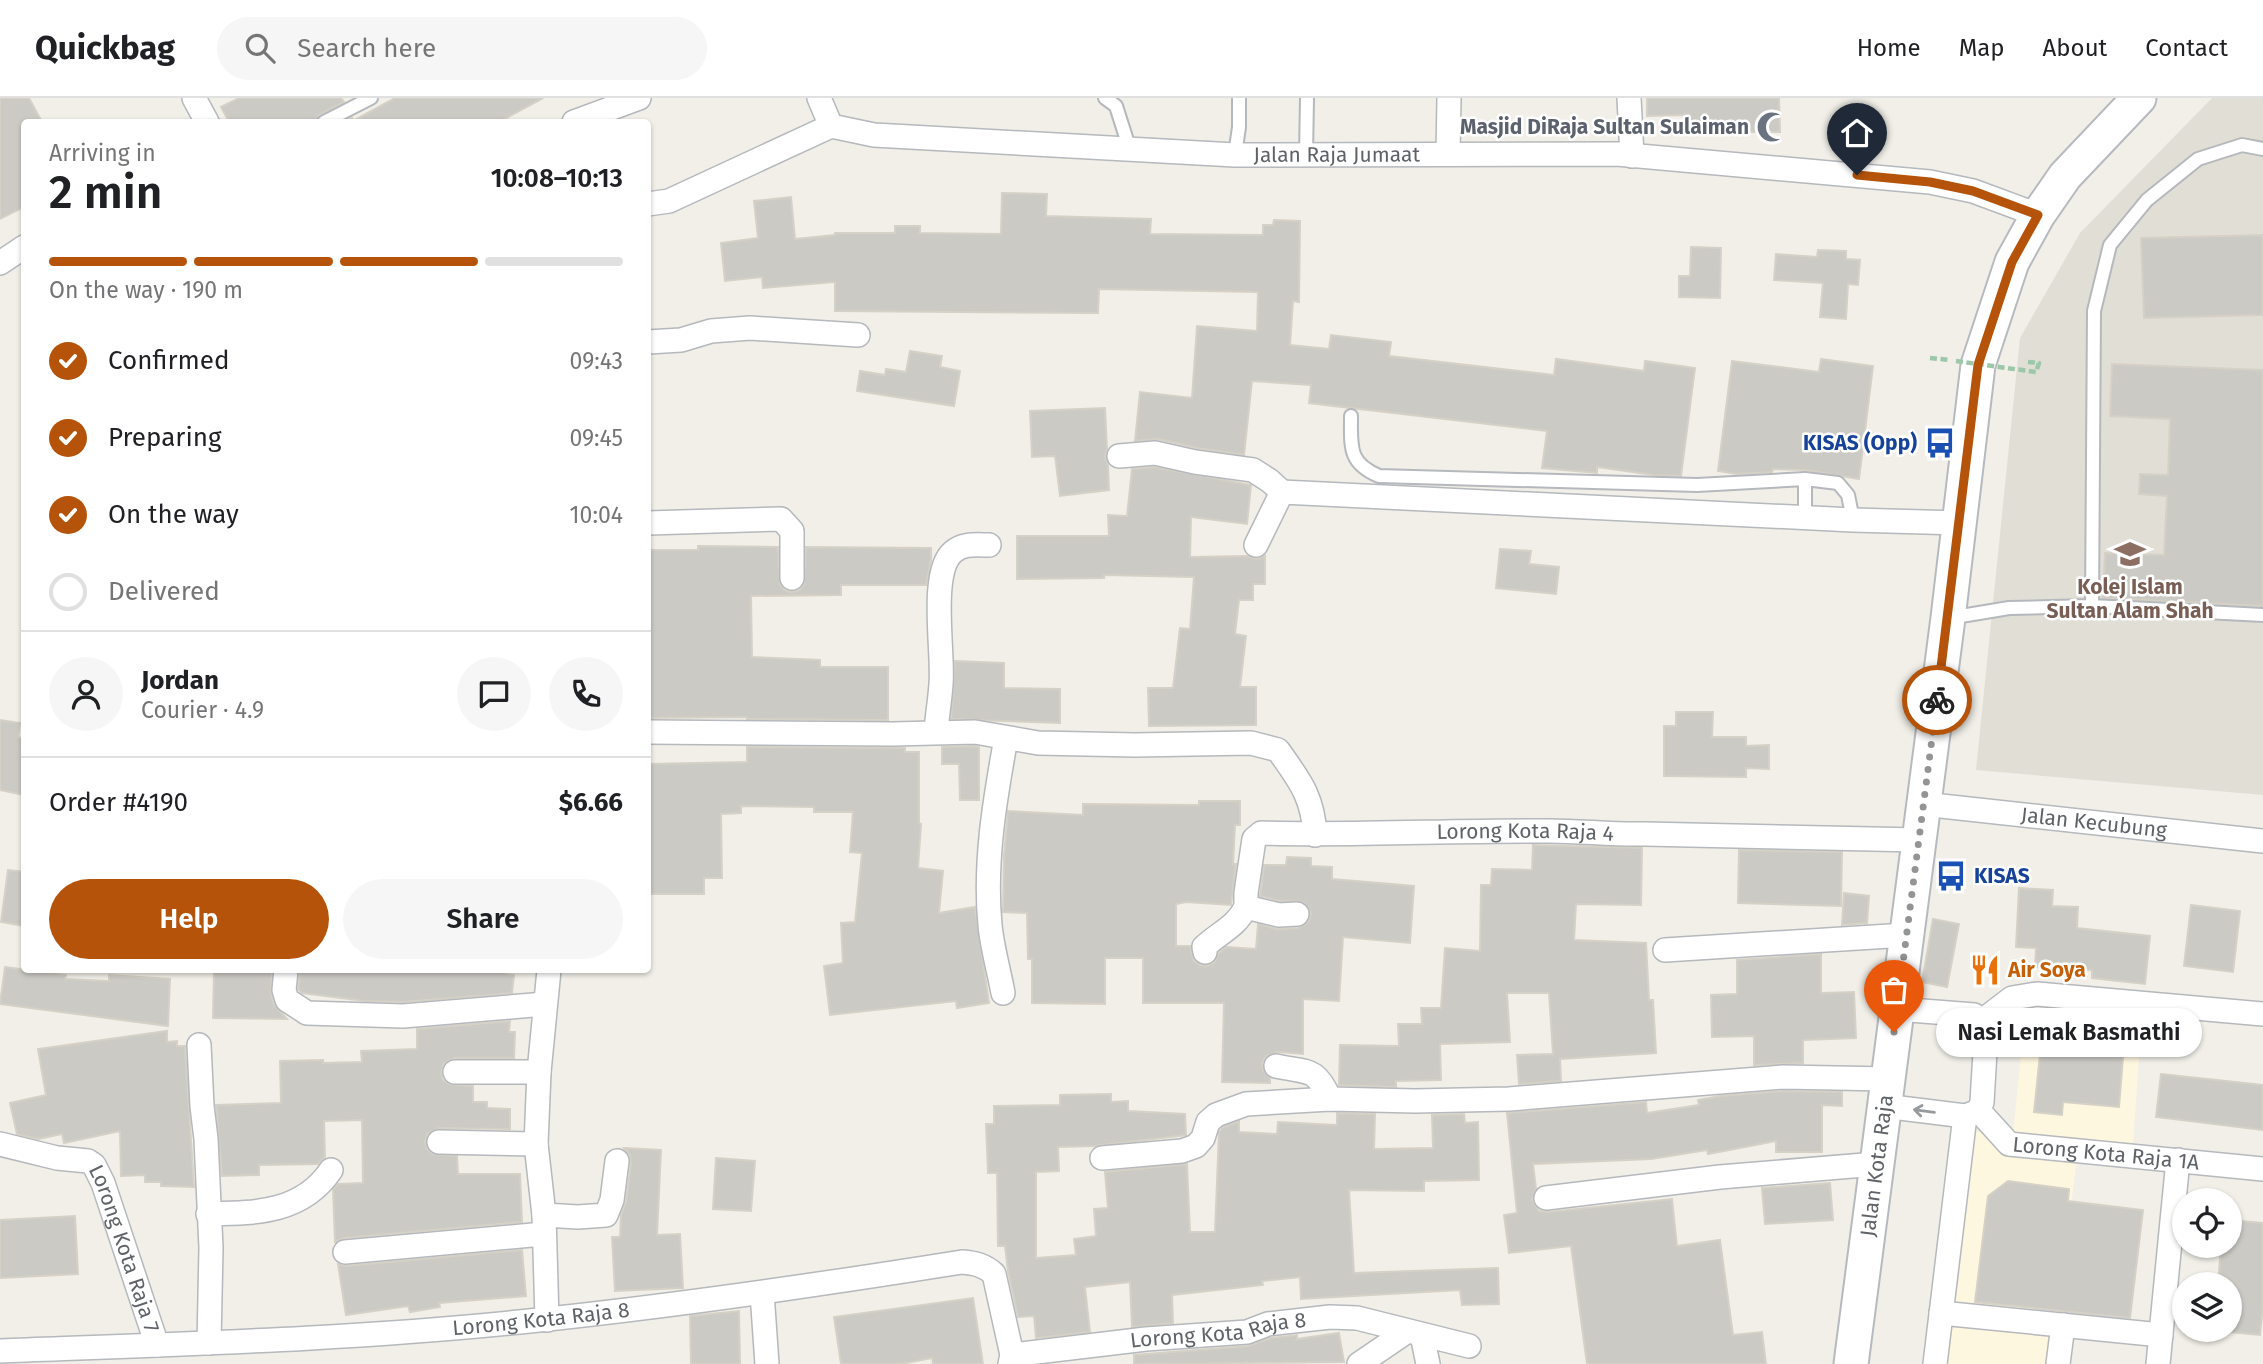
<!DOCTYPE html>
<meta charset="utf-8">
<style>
:root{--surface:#fff;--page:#f6f6f6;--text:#202124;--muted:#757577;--line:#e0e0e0;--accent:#b45309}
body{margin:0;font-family:"Fira Sans",sans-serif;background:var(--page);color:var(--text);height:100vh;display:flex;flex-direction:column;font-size:26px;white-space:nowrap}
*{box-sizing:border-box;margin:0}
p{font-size:23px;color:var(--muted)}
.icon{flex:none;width:38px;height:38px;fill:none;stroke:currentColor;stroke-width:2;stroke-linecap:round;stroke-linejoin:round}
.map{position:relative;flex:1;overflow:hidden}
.details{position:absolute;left:21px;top:21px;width:630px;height:854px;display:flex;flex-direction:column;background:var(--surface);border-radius:7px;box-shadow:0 2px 5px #0004}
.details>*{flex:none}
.buttons{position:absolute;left:2172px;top:1090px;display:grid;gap:14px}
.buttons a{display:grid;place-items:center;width:70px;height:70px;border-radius:50%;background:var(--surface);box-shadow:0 2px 5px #0004;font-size:35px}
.pin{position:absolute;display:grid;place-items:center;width:60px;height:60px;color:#fff;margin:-72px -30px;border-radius:50% 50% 50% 0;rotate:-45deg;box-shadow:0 0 7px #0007}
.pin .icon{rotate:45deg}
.courier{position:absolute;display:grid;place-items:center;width:70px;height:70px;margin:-35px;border:5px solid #b45309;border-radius:50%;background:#fff;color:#222;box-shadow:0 2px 9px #0007}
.bubble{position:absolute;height:49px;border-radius:24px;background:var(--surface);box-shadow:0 2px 5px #0004;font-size:23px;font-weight:600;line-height:49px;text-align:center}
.headline em{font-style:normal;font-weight:600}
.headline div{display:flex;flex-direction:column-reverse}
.headline{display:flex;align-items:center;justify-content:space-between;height:119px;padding:0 28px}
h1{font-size:46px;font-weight:600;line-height:52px}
.bar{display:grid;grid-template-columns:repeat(4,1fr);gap:10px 7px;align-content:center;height:84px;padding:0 28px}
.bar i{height:9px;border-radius:5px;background:var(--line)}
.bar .selected{background:var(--accent)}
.bar p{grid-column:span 4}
.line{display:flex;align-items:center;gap:18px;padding:0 28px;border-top:2px solid var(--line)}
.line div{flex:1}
.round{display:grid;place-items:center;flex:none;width:74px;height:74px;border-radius:37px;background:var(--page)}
ol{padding:0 28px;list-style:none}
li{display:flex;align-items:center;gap:21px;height:77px}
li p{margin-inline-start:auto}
li .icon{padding:7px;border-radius:50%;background:var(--accent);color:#fff;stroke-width:4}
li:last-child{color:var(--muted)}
li i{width:38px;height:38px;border:4px solid var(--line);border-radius:50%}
.action{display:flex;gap:14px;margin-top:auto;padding:14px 28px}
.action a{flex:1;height:80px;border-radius:42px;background:var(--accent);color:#fff;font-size:28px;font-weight:600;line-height:80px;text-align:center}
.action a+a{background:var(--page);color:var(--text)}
header{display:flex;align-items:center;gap:42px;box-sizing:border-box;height:98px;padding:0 35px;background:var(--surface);border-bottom:2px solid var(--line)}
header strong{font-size:33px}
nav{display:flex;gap:38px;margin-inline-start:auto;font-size:24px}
.search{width:490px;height:63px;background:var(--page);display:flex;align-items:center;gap:18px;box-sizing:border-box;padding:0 24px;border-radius:38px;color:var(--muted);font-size:26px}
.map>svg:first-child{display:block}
.commercial{fill:#fef7e0}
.education{fill:#e1ded6}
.building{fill:#cccac5;stroke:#d6d1c6;stroke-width:2}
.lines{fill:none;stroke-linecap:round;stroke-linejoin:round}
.lane-casing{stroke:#b5b8bc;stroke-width:16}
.street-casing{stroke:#b5b8bc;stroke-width:26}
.secondary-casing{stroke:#b6babf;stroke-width:37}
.path{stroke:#9cc7a9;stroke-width:4.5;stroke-dasharray:7 3.5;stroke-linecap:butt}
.lane{stroke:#fff;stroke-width:12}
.street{stroke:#fff;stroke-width:23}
.secondary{stroke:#fff;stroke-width:33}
.path-bridge{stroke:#9cc7a9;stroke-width:4.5;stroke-dasharray:7 3.5;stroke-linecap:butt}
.oneway{stroke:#979a9d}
.done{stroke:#929495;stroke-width:7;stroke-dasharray:0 12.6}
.route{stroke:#b45309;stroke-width:9}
.labels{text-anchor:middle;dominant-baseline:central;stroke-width:5;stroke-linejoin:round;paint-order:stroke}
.worship-label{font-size:21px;font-weight:bold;fill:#5b616d;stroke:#fff;text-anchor:end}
.street-label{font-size:21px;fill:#5f6368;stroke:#fff}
.transit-label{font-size:21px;font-weight:bold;fill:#164399;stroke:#fff;text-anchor:end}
.education-label{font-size:21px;font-weight:bold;fill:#785e54;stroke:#fff}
.food-label{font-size:21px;font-weight:bold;fill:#c56008;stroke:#fff;text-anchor:start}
</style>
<header>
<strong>Quickbag</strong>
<div class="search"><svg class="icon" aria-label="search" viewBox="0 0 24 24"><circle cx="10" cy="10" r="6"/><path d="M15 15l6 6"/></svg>Search here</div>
<nav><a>Home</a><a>Map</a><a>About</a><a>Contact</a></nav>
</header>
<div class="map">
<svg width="2263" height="1266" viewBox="0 0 2263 1266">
<rect width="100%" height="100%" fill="#f1efe8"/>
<path class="commercial" d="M2026 904 2142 914 2133 1047 2079 1044 2051 1266H1945L1972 1033 2013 1037Z"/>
<path class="education" d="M2212 0H2263V697L1976 672 2020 240 2080 135Z"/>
<path class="building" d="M0 0H29L42 24H24V109L0 121Z
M239 0H341L344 4 319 17 315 24H229L221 9Z
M395 0H543L499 24H342L352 20 353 23Z
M1647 0H1779L1780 34H1747V32L1686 35 1685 17 1647 18Z
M1002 95 1047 96 1046 118 1151 121 1150 136 1263 137V127H1273L1274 122 1300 123 1299 204 1293 203 1290 247 1329 251 1331 237 1391 244 1389 258 1554 277 1556 261 1644 273 1645 263 1695 270 1681 378 1654 377 1597 369V375L1542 370 1547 333 1309 305 1311 287 1252 283 1244 357 1197 350 1158 341 1135 343 1140 294 1192 300 1197 228 1257 233 1258 194 1099 191 1098 215 835 213V184L763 190 762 179 725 183 721 145 758 140 754 103 791 99 795 141 835 137V135H895V128H920V135L1001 136Z
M2263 137V217L2144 220 2141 140Z
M1691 149 1721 150 1720 200 1679 199V178H1690Z
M1818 152 1846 153V161L1860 162 1858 187 1848 186 1846 221 1820 219 1823 185 1774 182 1776 156 1817 159Z
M910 253 942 258 940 269 960 273 954 308 857 293 860 273 885 277 886 271 906 274Z
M1821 261 1873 268 1859 381 1806 372 1773 371 1772 374 1737 376 1718 373 1732 263 1819 274Z
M2112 266 2263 272V508L2103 500 2105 455 2164 457 2167 398 2139 396 2140 376 2168 377 2170 321 2110 318Z
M1105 310 1107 351 1105 358 1108 367 1109 392 1060 398 1055 358 1032 359 1030 313Z
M1154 369 1251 387 1247 426 1191 419 1190 459 1248 458 1256 461 1265 458V486H1253V502H1239L1235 536 1246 538 1240 589H1256V627L1149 628 1148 590H1173L1180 530 1190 531 1194 479 1104 477V480L1017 481V438H1109L1108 417 1127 418 1132 371Z
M698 448 778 449 780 486 784 492 791 494 800 492 804 486 806 449 931 450V463L926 487H841V497L751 498 752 559 820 562V569H888V622L747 621V619L648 620V452H698Z
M1500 451 1531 453 1529 466 1559 469 1556 496 1496 490Z
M955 563 1004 565V590L1060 591V625L951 621Z
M1676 614H1713L1712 639H1746V648L1769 647V671L1746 670V679L1664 678V628H1676Z
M0 622 20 625 18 639 24 641V697L0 692Z
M974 648 979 649V702H960L959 666H942V649Z
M747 649 905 650V654H919V725L921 726 918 770 943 773 939 815 975 809 989 905 957 910 956 903 830 917 824 868 843 865 841 825 855 824 862 755 850 754 853 714H814V709L741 708V715L721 716 722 780H704V796H648V666L747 664Z
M1199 703H1240V727H1235L1233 766H1236L1231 807 1186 804 1176 806V848H1190L1194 863 1200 867 1207 868 1214 865 1219 855 1226 849 1256 851 1258 826 1276 831 1298 830 1309 823 1311 815 1304 804 1280 803 1260 798 1264 767H1286L1287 759 1311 760V768L1332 769V781L1414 788 1410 845 1343 839 1339 903 1303 901V956L1278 954 1266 958 1262 965 1263 972 1270 980V985L1222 984 1224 905H1143V860H1105V906L1032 905V861H1028L1027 815 1003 814 1004 757 1008 713 1083 717V706L1199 707Z
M1533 747 1642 750 1641 807 1576 806 1574 842 1646 845 1649 902H1653L1656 955 1560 961 1561 983 1519 986 1517 957 1553 956 1549 895H1507L1510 944 1440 946 1441 982 1396 983V989L1339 987 1340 947 1399 948 1398 926H1422L1421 910H1441L1445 850 1480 853 1481 787H1491L1492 771 1532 772Z
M1739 752 1842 754 1841 808 1738 805Z
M8 772 24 774V828L1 824Z
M2019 790 2053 792 2052 808 2078 809 2077 830 2150 838 2145 886 2092 880V872L2035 869 2036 850 2016 849Z
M1844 795 1869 798 1867 825 1842 827Z
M2191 807 2240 813 2233 874 2184 868Z
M1933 821 1959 826 1947 889 1922 884Z
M1821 856V895L1854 894 1856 940 1803 942V965L1754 967V938L1712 939 1711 897 1737 896V862Z
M5 869 66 877 65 881 109 883V877L170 881 168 928 0 906Z
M214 872H272L271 896 274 907 287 921 213 920Z
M300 872H507L506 876 514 877 512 895 403 904 365 903 302 895 298 891Z
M510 923 509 934H515L514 960H454L443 966 441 975 443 982 449 986 473 988V1004H487V1010L510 1011V1031L439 1030 427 1036 425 1044 427 1051 432 1056 457 1058 458 1076H520L522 1124 344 1140 335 1144 333 1091 338 1086 363 1085 362 1022 324 1023 325 1059 318 1066 259 1067V1077L222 1078 216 1007 281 1005 280 963 323 962V965L362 964 361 953 417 951V931Z
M2043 927 2125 935 2119 1009 2063 1004 2062 1017 2034 1014Z
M167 933V944L177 943V948H185L194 1089 161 1088V1084H145V1077L121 1078 120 1033 64 1045 62 1036 38 1041 17 1036 10 1005 46 997 38 951Z
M2161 976 2263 987V1032L2156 1019Z
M1783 993 1842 994V1008L1822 1007V1054H1776V1043L1708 1056 1707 1052 1651 1061 1533 1066 1536 1091 1532 1102 1539 1113 1548 1114 1672 1101 1677 1148 1720 1142 1733 1237 1762 1234 1766 1266H1587L1571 1148 1509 1155 1504 1117 1517 1115 1507 1015 1646 1004 1647 1015 1699 1007 1698 1002 1720 998Z
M1111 996V1004L1128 1003V1013L1185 1016 1186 1037 1094 1048 1058 1049 1059 1073 1036 1074V1160L1076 1157 1074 1141 1096 1138 1094 1111 1108 1110 1105 1074 1187 1066 1190 1134H1215L1219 1034 1223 1029 1239 1023V1034L1277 1036 1278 1024 1337 1027V1015L1375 1016 1374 1051 1433 1050 1432 1017 1464 1016 1465 1025 1478 1024 1479 1082 1424 1083V1093L1349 1092 1354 1175 1498 1170 1499 1206 1462 1207 1460 1192 1301 1201 1300 1179 1262 1183 1263 1187 1172 1197 1173 1225 1132 1229 1130 1184 1085 1189 1090 1234 1036 1240 1034 1218 1018 1219 1008 1173 1005 1148H998L997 1075H988L986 1026H994V1008L1060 1007V997Z
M624 1050 661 1052 657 1137 680 1136 683 1190 615 1193 612 1139H620L621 1117 626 1104 631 1065 630 1057Z
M716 1060 755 1063 751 1113 713 1111Z
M2008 1083 2069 1091 2068 1103 2143 1112 2130 1220 1975 1204 1988 1098Z
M1830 1085 1833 1122 1765 1126 1762 1090Z
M75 1118 78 1176 0 1180V1122Z
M2230 1122 2263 1125V1208L2260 1237 2230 1234V1186H2218L2221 1148H2230Z
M522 1152 526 1198 439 1205 440 1209 410 1214 408 1208 346 1217 338 1166 346 1168Z
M973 1200 983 1266H933L932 1260 901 1266H841L834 1219Z
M739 1213 740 1266H691L690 1218Z
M1339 1235 1344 1264 1134 1266V1257L1248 1248 1271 1240 1297 1237V1241Z"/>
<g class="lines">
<g class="lane-casing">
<path id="lane" d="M1105 0 1116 8 1130 52
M324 24 371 0
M1235 57 1239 29V0
M1306 57 1307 0
M1351 318C1351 349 1348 365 1379 378L1697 387 1805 381 1838 385 1848 397 1853 422
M1805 381V419
M2092 508 2094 213 2110 147 2147 102 2198 61 2242 47 2263 51
M1949 520 2009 510 2092 508 2263 517"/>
</g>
<g class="street-casing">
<g id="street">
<path d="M194 0 207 24"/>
<path d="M819 0 831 28"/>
<path d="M1629 0 1632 58"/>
<path d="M574 24 639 0"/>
<path d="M1448 56 1449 0"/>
<path id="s1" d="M648 106 669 103 831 28 874 37 1235 57 1617 56 1930 84 1973 93 2038 117"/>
<path d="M0 165 24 149"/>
<path d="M648 244 681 242 711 233 750 230 858 237"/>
<path d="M1119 358 1155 355 1195 364 1253 372 1270 383 1282 394"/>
<path d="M648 425 781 421 792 433V480"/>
<path d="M1256 447 1282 394 1853 422 1960 425"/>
<path d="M648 634 893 636 975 634 1038 645 1135 647 1251 645 1278 652C1299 682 1313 698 1315 737"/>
<path d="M936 634C937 618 940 602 941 586 944 556 929 474 953 454 963 445 976 447 989 447"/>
<path id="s2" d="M1923 706 2263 743"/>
<path id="s3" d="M1297 816 1279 817 1246 809V795L1254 741 1261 735C1357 738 1453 732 1549 733 1582 733 1613 737 1645 736L1918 742"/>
<path d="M1665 852 1906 837"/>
<path d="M1205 854 1204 849C1220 834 1236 829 1246 809"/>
<path d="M286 872 284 892 287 902 307 915 403 918 545 906"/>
<path d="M1003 895C999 873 992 849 990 827 984 764 995 701 1006 640"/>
<path d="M1897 911 1974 917 1982 923 1986 937 1982 1004 1979 1013"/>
<path d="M1982 923 2012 900 2037 896 2263 916"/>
<path d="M199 947 202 1008 206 1041 211 1150 209 1245"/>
<path d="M1276 968C1308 975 1315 968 1330 1001"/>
<path d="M455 974H539"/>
<path d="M1884 1008 1965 1018 1979 1013"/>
<path id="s4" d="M1979 1013 2009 1046 2263 1071"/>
<path d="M439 1044 536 1046"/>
<path id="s5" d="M0 1046 57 1060 88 1063 94 1067 103 1085 157 1247"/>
<path d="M1102 1060 1182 1053 1196 1048 1203 1040 1208 1024 1216 1017 1246 1006 1330 1001 1415 1003 1509 1001 1783 979 1888 981"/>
<path d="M1546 1100 1720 1079 1876 1066"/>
<path d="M208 1116C256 1115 302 1115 331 1072"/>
<path d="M544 1117 578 1119 606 1117 612 1102 617 1063"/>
<path d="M345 1154 543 1136"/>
<path d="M762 1195 767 1266"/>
<path d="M1941 1215 2161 1237"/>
<path d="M547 1222 544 1117 536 1046 539 974 549 872"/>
<path d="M1422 1237 1428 1266"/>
<path id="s6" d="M0 1253C183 1246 366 1241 548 1221 687 1206 824 1186 962 1164 975 1165 984 1167 994 1176L1012 1257 1010 1266"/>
<path id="s7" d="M1012 1257 1146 1241 1247 1234 1268 1226 1330 1219 1357 1220 1469 1248"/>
<path d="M1359 1266 1406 1234"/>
<path d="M1935 1266 1965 1018"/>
<path d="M2058 1266 2063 1227"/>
<path d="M2158 1266 2178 1062"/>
</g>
</g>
<g class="secondary-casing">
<g id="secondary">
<path id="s8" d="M1851 1266 1948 520 1978 267 2012 164 2038 117 2065 78 2139 0"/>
</g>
</g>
<path class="path" d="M1930 260 1950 262
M2028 264 2039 265 2036 274"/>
<use href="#lane" class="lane"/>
<use href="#street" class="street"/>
<use href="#secondary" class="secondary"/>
<path class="path-bridge" d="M1956 263 2036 274"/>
</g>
<defs><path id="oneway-shaft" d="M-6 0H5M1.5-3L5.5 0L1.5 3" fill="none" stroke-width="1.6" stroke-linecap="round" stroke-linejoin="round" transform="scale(1.75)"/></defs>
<use class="oneway" href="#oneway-shaft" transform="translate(1924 1013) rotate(-173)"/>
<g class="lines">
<path class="done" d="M1894 934 1937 602"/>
<path class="route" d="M1857 77 1930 84 1973 93 2038 117 2012 164 1978 267 1937 602"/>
</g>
<defs>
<g id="mosque-bare" transform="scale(2.415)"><path d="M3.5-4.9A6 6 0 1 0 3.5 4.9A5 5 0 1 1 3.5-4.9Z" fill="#6b7280" stroke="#fff" stroke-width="2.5" paint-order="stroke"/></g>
<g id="bus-bare" transform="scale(2.415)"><path d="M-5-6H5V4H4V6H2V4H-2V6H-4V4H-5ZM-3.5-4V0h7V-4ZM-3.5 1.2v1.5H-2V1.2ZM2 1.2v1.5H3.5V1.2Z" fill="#1a4fb4" stroke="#fff" stroke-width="2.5" paint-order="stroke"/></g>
<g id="school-bare" transform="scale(2.415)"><path d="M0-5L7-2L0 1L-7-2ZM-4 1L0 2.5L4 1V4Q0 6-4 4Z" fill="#8d6e63" stroke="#fff" stroke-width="2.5" paint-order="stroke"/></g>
<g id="restaurant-bare" transform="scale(2.415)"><path d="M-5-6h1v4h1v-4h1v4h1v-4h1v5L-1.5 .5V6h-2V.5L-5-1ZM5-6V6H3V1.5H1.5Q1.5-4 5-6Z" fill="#e8710a" stroke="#fff" stroke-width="2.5" paint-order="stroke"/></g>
</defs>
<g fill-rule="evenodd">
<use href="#mosque-bare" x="1772" y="29"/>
<use href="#bus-bare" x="1940" y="345"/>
<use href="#school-bare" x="2130" y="456"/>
<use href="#bus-bare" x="1951" y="778"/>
<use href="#restaurant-bare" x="1985" y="872"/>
</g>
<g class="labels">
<g class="worship-label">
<text x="1749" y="29">Masjid DiRaja Sultan Sulaiman</text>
</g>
<g class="street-label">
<text stroke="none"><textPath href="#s1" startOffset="707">Jalan Raja Jumaat</textPath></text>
<text stroke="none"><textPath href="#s2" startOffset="172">Jalan Kecubung</textPath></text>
<text stroke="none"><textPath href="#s3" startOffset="394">Lorong Kota Raja 4</textPath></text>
<text stroke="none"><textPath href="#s4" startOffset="142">Lorong Kota Raja 1A</textPath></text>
<text stroke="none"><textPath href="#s8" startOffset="200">Jalan Kota Raja</textPath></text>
<text stroke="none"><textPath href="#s5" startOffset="186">Lorong Kota Raja 7</textPath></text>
<text stroke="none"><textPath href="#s6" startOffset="542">Lorong Kota Raja 8</textPath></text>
<text stroke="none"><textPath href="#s7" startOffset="208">Lorong Kota Raja 8</textPath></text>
</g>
<g class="transit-label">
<text x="1917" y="345">KISAS (Opp)</text>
<text x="1974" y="778" text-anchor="start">KISAS</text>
</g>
<g class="education-label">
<text x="2130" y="489">Kolej Islam<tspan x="2130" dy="24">Sultan Alam Shah</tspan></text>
</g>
<g class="food-label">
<text x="2008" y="872">Air Soya</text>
</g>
</g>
</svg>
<div class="buttons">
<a><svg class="icon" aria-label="locate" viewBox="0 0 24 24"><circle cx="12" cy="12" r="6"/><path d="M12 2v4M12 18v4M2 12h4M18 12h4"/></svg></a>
<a><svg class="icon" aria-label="layers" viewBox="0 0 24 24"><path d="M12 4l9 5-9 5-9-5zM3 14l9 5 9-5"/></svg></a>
</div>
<div class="pin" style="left:1894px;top:934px;background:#ea580c"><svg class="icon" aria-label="bag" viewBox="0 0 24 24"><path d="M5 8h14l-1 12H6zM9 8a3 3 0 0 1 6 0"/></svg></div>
<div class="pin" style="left:1857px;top:77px;background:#1f2937"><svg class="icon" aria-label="home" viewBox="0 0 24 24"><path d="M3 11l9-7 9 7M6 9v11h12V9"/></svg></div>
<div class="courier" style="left:1937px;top:602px"><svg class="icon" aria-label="bike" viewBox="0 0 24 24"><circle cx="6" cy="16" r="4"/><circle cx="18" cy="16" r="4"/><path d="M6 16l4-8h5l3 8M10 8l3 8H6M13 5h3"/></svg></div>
<div class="bubble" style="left:1936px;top:910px;width:266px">Nasi Lemak Basmathi</div>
<section class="details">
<div class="headline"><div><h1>2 min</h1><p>Arriving in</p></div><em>10:08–10:13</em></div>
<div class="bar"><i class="selected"></i><i class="selected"></i><i class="selected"></i><i></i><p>On the way · 190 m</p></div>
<ol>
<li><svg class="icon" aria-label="check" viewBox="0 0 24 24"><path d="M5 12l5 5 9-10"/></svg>Confirmed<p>09:43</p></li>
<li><svg class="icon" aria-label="check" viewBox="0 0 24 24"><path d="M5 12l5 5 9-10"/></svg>Preparing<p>09:45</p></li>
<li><svg class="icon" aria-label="check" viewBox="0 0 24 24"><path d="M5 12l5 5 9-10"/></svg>On the way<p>10:04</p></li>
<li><i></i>Delivered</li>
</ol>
<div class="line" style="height:126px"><a class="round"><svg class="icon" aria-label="person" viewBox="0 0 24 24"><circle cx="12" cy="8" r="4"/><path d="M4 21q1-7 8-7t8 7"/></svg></a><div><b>Jordan</b><p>Courier · 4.9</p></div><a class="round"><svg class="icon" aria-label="chat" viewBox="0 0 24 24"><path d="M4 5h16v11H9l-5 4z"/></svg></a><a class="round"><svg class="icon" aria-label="phone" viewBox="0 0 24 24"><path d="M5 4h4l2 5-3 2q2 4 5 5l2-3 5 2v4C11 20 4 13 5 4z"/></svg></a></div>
<div class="line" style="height:91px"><div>Order #4190</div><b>$6.66</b></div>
<div class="action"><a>Help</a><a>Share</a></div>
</section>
</div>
